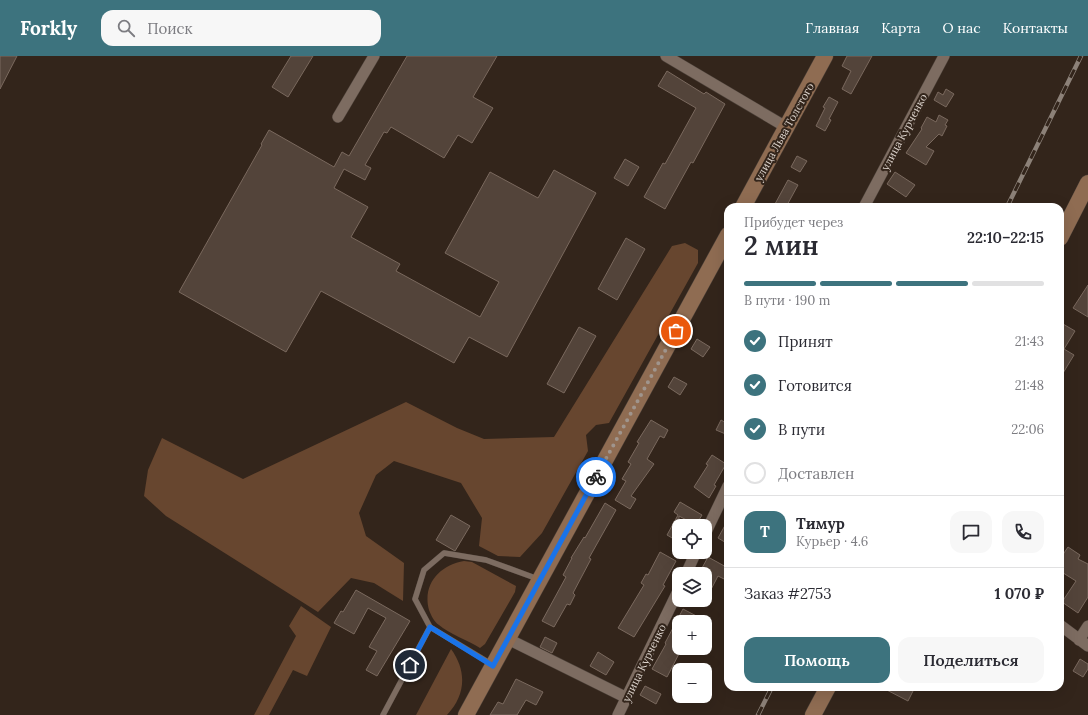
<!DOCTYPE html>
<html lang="ru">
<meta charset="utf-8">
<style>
:root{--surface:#fff;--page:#f7f7f7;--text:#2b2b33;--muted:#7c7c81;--line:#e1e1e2;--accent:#3d737e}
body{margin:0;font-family:Lora,serif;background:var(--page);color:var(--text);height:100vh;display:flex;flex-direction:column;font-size:15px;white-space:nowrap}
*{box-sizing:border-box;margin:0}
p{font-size:13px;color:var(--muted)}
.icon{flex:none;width:22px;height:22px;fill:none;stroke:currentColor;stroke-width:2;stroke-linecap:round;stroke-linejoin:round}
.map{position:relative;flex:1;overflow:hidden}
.side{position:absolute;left:724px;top:147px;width:340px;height:488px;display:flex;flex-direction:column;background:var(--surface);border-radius:12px;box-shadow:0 4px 16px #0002}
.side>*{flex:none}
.buttons{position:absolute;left:672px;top:463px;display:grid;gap:8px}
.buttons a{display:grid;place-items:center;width:40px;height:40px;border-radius:8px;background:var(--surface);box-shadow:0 4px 16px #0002;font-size:20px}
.pin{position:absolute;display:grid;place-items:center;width:34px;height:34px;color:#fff;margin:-17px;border:2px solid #fff;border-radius:50%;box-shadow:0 1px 4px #0007}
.courier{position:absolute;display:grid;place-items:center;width:40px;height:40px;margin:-20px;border:3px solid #1a73e8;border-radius:50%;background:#fff;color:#222;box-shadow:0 1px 5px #0007}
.headline em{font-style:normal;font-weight:600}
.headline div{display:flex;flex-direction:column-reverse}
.headline{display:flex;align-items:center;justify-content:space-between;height:68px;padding:0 20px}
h1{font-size:26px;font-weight:600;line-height:30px}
.bar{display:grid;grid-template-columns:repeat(4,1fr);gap:6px 4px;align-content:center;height:48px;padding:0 20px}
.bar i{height:5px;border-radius:3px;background:var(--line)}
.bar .selected{background:var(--accent)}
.bar p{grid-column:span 4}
.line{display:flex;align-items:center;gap:10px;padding:0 20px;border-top:1px solid var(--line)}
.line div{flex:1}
.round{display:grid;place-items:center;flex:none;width:42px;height:42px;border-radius:12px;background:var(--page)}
ol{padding:0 20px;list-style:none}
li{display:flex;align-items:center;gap:12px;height:44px}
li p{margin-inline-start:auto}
li .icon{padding:4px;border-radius:50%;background:var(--accent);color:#fff;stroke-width:4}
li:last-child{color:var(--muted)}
li i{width:22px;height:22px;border:2px solid var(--line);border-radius:50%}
.button{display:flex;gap:8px;margin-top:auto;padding:8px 20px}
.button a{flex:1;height:46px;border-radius:12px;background:var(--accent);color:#fff;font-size:16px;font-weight:600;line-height:46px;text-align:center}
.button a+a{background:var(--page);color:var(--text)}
header{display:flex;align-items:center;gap:24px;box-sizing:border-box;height:56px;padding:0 20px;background:var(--accent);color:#fff}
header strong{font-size:19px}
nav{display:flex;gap:22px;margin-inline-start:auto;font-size:14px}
.search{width:280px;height:36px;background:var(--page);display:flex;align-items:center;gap:10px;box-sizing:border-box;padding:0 14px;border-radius:12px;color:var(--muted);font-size:15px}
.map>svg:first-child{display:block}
.green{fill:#67462f}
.building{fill:#53443a;stroke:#7a695e}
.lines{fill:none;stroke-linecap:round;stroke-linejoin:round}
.lane-casing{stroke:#4c4139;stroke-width:6}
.street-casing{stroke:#4c4139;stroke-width:12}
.secondary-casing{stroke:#4c4139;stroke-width:17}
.lane{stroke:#7d6c61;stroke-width:5.5}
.street{stroke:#7d6c61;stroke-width:11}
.secondary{stroke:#8f6c52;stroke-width:16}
.rail-casing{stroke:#8c8178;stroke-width:4.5}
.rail{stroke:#33251b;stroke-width:3;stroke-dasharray:9;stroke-linecap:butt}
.done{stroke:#a0958d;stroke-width:4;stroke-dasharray:0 7.2}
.route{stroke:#1a73e8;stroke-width:5}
.labels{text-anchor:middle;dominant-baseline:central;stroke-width:4;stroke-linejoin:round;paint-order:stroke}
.street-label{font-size:11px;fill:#dbd2cb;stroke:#33251b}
</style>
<header>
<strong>Forkly</strong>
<div class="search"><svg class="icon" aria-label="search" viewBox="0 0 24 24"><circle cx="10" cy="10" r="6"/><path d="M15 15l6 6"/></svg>Поиск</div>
<nav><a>Главная</a><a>Карта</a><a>О нас</a><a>Контакты</a></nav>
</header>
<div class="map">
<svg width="1088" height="659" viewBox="0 0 1088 659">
<rect width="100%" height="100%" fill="#33251b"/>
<path class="green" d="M685 187 698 194V207L609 367 596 369 586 379 588 395 542 477 520 501 498 500 479 490 482 462 461 427 394 405 376 419 359 457 366 480 404 507 403 545 374 527 351 522 318 556 166 460 144 440 148 414 162 382 243 423 406 346 457 372 484 383 554 381 672 190Z
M464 505 472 506 516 530 515 536 485 588 480 592C469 585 448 577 439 569 434 566 431 559 429 554 422 528 440 509 464 505Z
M301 550 331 571 307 620 293 614 269 659H254L296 580 289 570Z
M451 593C467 615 466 639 447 659H416Z"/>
<path class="building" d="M0 0H17L0 33Z
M291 0H313L288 41 272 31Z
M407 0H497L473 41 493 52 472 87 458 79 444 102 391 71 387 77 384 76 365 109 371 112 365 124 344 113 334 132 368 151 351 181 400 208 396 215 480 261 499 226 445 197 490 116 538 142 554 114 596 137 507 301 469 281 454 307 321 235 286 296 179 236 262 89 261 88 269 74 334 111 342 96 349 100Z
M847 0H872L851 38 842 33 851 15 842 10Z
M667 15 704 38 706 36 725 48 693 107 691 106 665 153 644 141 663 107 665 108 696 52 658 30Z
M946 33 954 38 946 51 934 44 938 36 943 39Z
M829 41 838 46 829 63 831 64 825 75 816 70 825 52 823 51Z
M939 59 948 64 945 69 947 70 942 80 939 78 926 91 934 95 926 109 906 97 922 73 921 72 927 61 936 66Z
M797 100 807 105 800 116 791 111Z
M625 103 639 111 628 130 614 122Z
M895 116 915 129 906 141 887 128Z
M788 124 798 129 786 151H781L775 148Z
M626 182 645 193 617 244 598 233Z
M1088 229V261L1073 252Z
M1063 268 1075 275 1064 293 1074 299 1060 322V274Z
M579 271 596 280 564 337 547 328Z
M697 283 710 291 703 301 691 293Z
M674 321 687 328 680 339 668 331Z
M651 364 668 374 664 382 660 380 647 403 654 408 631 440 636 443 630 453 615 444 626 425 622 423 631 408 628 406 639 387 637 386Z
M721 364 728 368V379L716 374Z
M712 399 726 408 714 429 716 430 709 442 694 431 708 409 706 408Z
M680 446 702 459 696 469 679 460V486L667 479 678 459 674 456Z
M605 447 616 454 589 502 591 503 573 537 575 539 570 549 567 548 554 571 542 565 566 521 563 519 572 502H571L584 481 585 482Z
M451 459 470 470 455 495 436 484Z
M728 464V488L718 482Z
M1068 491 1080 499 1078 503 1088 508V541L1078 557 1062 546 1076 525 1060 515V503Z
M660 496 676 505 663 529 665 530 634 581 618 572 644 529 641 527 646 518 648 519Z
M708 501 728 512V515L724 523 718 520 705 545V513L702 512Z
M356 534 410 565 377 620 366 614 377 595 369 591 386 562 368 552 354 578 334 567 341 555 343 556Z
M683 553 708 566H679V592H682L667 621 652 613 666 588 665 587Z
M545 581 557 587 552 597 540 591Z
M598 596 614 606 606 619 590 610Z
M1080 603 1088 608V613L1083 621 1073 615Z
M516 623 543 636 536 649 526 644 517 659H490L498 646 503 648Z
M645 630 661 638 656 648 640 639Z
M881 631H915L908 645Z"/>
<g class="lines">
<g class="lane-casing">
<path id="lane" d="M493 609 430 571 415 543 424 514 444 497 486 504 538 523
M383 659 430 571"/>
</g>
<g class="street-casing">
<path id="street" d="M666 0 786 71
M338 61 374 0
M864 151 944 0
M705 478 728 430
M686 518 696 496
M1060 569 1088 590
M508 583 627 642
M1079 584 1088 570
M618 659 679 533"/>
</g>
<g class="secondary-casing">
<path id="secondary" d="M743 151 825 0
M1060 182 1088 127
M466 659 728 179
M813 659 828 631"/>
</g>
<use href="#lane" class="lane"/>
<use href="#street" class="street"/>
<use href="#secondary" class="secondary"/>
<g class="rail-casing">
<path id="rail" d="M1007 151 1081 0
M758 659 772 631"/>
</g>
<use href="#rail" class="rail"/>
</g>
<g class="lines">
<path class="done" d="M596 421 676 275"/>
<path class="route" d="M410 609 430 571 493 610 596 421"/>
</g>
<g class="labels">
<g class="street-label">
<text transform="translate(784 76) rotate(-61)">улица Льва Толстого</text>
<text transform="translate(904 76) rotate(-62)">улица Курченко</text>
<text transform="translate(644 607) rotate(-64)">улица Курченко</text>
</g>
</g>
</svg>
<div class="buttons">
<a><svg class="icon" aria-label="locate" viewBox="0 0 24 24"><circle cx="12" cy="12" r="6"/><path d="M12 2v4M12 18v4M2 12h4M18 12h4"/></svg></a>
<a><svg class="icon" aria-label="layers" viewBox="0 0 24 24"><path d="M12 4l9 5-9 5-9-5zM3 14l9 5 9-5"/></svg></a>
<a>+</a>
<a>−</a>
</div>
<div class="pin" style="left:676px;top:275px;background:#ea580c"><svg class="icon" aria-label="bag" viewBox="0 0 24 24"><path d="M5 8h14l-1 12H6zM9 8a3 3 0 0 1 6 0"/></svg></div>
<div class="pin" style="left:410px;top:609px;background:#1f2937"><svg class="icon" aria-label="home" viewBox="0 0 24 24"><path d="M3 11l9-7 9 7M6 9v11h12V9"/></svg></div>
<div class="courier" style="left:596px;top:421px"><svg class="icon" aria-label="bike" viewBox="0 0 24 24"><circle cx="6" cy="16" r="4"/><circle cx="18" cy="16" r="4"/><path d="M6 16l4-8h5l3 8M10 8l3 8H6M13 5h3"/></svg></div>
<section class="side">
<div class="headline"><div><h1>2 мин</h1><p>Прибудет через</p></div><em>22:10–22:15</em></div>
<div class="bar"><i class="selected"></i><i class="selected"></i><i class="selected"></i><i></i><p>В пути · 190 m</p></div>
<ol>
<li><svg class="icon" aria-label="check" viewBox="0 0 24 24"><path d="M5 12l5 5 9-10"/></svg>Принят<p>21:43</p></li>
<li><svg class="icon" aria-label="check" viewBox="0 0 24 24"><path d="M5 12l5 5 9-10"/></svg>Готовится<p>21:48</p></li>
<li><svg class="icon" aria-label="check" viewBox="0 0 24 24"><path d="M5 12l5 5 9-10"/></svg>В пути<p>22:06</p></li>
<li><i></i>Доставлен</li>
</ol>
<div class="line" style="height:72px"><b class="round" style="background:var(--accent);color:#fff">Т</b><div><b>Тимур</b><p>Курьер · 4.6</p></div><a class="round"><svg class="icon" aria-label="chat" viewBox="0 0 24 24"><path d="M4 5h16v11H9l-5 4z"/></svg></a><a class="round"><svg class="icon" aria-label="phone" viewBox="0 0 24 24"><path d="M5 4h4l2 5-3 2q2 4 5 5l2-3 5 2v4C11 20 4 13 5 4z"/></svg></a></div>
<div class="line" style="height:52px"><div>Заказ #2753</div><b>1 070 ₽</b></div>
<div class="button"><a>Помощь</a><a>Поделиться</a></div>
</section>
</div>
